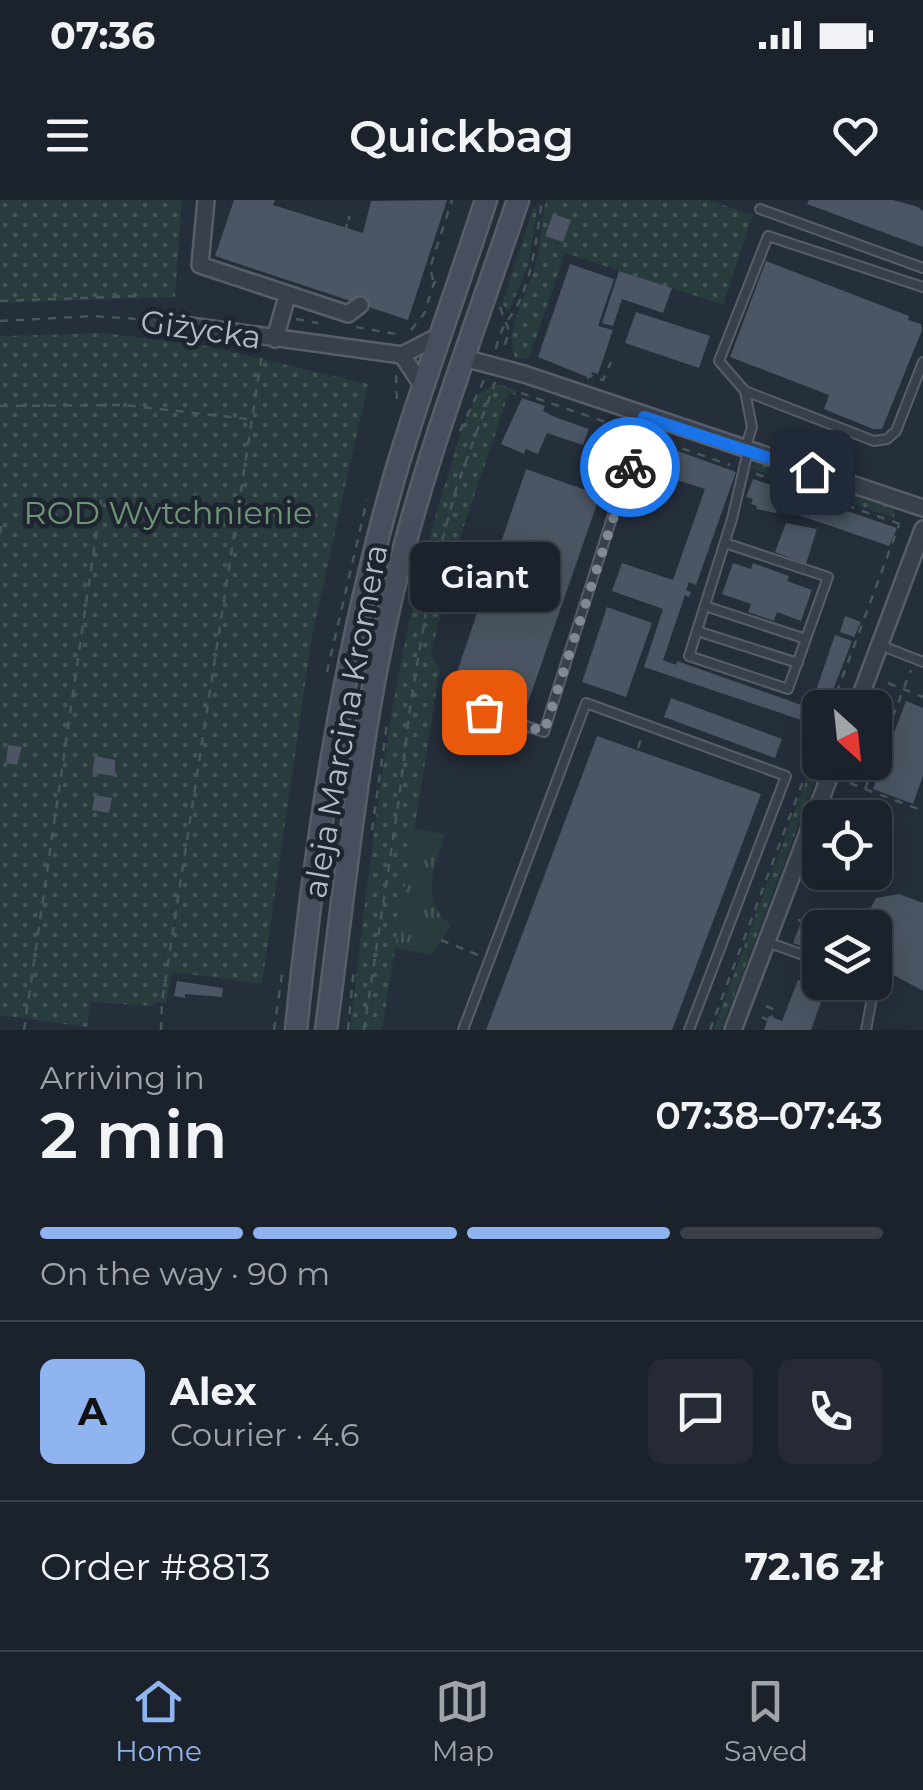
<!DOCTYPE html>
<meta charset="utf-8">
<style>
:root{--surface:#1c222c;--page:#252a34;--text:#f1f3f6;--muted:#a0a4a9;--line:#3a3f48;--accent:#8fb4f0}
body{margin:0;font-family:Montserrat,sans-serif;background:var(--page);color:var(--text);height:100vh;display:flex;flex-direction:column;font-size:38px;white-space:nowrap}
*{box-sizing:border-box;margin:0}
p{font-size:32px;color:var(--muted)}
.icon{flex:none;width:55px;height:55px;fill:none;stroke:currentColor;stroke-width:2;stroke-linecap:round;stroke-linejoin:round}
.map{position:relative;height:830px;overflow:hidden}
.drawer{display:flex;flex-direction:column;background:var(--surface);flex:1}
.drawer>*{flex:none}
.needle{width:65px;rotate:153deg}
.controls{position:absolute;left:802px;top:490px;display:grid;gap:20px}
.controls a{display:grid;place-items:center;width:90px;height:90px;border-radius:15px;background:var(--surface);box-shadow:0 10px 40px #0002,0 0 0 2px var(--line);font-size:50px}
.pin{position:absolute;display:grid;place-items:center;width:85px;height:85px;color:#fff;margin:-42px;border-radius:20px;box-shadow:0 5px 15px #0006}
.courier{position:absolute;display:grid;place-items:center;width:100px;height:100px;margin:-50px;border:8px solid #1a73e8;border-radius:50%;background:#fff;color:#222;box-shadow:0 2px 12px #0007}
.bubble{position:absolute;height:70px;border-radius:15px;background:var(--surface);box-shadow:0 10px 40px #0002,0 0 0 2px var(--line);font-size:32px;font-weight:600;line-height:70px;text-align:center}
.summary em{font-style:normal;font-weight:600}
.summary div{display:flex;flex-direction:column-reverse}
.summary{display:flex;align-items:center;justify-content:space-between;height:170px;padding:0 40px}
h1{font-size:65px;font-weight:600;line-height:75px}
.bar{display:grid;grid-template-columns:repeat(4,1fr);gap:15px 10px;align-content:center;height:120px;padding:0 40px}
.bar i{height:12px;border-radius:8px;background:var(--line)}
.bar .current{background:var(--accent)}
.bar p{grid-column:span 4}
.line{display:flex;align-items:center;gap:25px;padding:0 40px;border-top:2px solid var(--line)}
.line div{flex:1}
.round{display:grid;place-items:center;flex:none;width:105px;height:105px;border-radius:15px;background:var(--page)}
.status{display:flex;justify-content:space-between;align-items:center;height:70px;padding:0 50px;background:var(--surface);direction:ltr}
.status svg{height:28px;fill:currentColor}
header{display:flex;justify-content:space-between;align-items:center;height:130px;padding:0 40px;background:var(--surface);font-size:45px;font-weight:600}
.menu{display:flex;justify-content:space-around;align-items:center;height:140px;border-top:2px solid var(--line);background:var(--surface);font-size:28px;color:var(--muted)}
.menu a{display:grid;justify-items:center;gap:5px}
.menu .current{color:var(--accent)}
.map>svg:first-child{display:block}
.grass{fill:url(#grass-dots)}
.park{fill:url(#park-tufts)}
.building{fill:#4b5563}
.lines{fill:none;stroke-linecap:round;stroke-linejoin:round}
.service-casing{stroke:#575e69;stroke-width:12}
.minor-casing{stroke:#575e69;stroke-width:20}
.secondary-casing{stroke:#575e69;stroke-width:25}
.path{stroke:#47585b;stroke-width:2.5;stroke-dasharray:8 8;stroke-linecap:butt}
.service{stroke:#38404b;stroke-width:8}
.minor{stroke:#38404b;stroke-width:15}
.secondary{stroke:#474f5e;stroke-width:20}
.done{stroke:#828a96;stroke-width:10;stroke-dasharray:0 18}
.route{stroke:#1a73e8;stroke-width:12}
.labels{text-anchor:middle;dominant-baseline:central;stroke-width:9;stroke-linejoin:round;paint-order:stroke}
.street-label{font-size:32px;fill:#b4bbc7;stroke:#1e2530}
.park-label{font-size:32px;fill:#6d9677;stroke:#1e2530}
</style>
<div class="status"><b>07:36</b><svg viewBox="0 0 49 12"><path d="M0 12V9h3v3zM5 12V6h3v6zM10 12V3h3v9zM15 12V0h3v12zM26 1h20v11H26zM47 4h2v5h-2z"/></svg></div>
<header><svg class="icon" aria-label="menu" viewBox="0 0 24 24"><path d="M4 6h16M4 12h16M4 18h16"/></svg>Quickbag<svg class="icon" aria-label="heart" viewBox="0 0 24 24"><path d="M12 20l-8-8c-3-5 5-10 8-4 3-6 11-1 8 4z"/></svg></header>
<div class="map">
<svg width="923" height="830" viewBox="0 0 923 830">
<defs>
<pattern id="grass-dots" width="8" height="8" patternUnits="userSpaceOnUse" patternTransform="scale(2.5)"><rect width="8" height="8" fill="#283b3d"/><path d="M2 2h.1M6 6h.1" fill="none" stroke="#455558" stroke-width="1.8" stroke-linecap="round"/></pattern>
<pattern id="park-tufts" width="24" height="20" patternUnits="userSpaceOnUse" patternTransform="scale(2.5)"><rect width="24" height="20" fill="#283b3d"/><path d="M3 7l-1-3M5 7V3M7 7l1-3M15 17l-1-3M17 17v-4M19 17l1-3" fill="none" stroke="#455558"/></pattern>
</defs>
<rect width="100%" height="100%" fill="#252e3b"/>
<path class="grass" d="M0 0H182L175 97 0 103Z
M546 0H708L753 15 723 105 565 53 529 158 516 159C502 133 529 90 536 63 541 42 541 21 546 0Z
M533 8 537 9 529 64 509 112 502 104Z
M105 133 206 146 368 184 312 436 262 784 172 772 166 803 158 802 151 806 91 802 87 827 0 815V136Z
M498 184 517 190 515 195 509 193 459 341 431 454 440 469 382 830H350C372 645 390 459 446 281 453 260 465 211 478 195 483 190 492 187 498 184Z
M757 262 894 308V318L750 268Z
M820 543 822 563 721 830H713Z"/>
<path class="park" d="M414 629 445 634C435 667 418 700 451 725L431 755 395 748Z"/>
<path class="building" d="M234 0H275L273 5 363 33 371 1 447 0 408 120 215 56Z
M809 0H893L918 7 923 11V47L807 4Z
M553 14 571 20 563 42 545 36Z
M766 61 909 116 908 120 921 124 922 130 882 229H873L824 209 829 195 730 157Z
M570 64 614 79 598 126 613 130 598 174 592 172 590 178 538 157Z
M619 71 672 88 663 113 622 99 613 126 602 123Z
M636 112 710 136 699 168 625 143Z
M522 198 545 206 543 211 555 217 589 229 583 245 547 233 538 254 526 249 524 254 501 244Z
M613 229 627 234 630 239 625 254 615 250 617 244 610 239Z
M650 241 736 272 696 385 689 382 686 390 691 392 689 397 685 395 663 460 676 465 677 461 810 508 835 435 852 441 826 508H820L819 526 644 467 663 409 612 391 622 363 673 380 705 289 648 271 652 260 644 257Z
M526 269 600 295 523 517 471 499 477 482 456 475Z
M753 279 897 328 889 346 778 308 776 313 756 309 757 306 751 304 753 299 746 297Z
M786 323 817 329 806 364 775 352Z
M460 343 470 347 464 373 453 370Z
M733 363 751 369 753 363 789 376 787 381 812 390 801 421 777 412 774 421 748 412 751 404 722 394Z
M607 407 652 423 626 497 582 482Z
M845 416 861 422 854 437 840 432Z
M671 498 782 539 775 558 664 517Z
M906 501 923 508V576L913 604 873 589Z
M597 536 761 594 672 830H486Z
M8 545 22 547 17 565 6 563Z
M95 556 115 560V576L92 573Z
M95 595 112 598 109 613 92 610Z
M862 609 891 620 882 643 884 644 875 660 881 663 875 677V618H859Z
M899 694 923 703V791L875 765V728H860L876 698Z
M801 722 820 730 815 752 793 743Z
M798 780 825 791 811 830H764L769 816 782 821Z
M177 781 223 788 222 797 185 794V798L174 796Z"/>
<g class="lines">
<g class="service-casing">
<path id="service" d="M760 9 923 68
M923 87 768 36 719 161 745 191 874 241 887 239 896 231 923 162
M745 191 752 227 745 250
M725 343 828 377 788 489 689 456 732 319 748 251
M705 406 806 439
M697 431 798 463
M880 445 923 462
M455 502 544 532 644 217
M767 742 820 761
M853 782 872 798 866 830
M463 830 586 503 786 576 689 830"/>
</g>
<g class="minor-casing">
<path id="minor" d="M206 0 200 65 348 114 360 105
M154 121 402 155 443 134
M275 139 287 96
M402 155 424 188
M464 158 524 174 923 308
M856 508 923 329
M733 830 835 562"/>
</g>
<g class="secondary-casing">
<path id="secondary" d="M296 830C315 642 344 450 397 268 424 178 457 90 486 0
M326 830C344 694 357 556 386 422 417 278 471 140 518 0"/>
</g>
<path class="path" d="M349 20V16
M346 28 347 24
M433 80 430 68 452 0
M0 101 135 96
M500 107 509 131 503 151
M296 119 318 123
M0 121 94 116 137 119
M356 127 402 135
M411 130 424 114 434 83 440 77
M496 149C501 123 511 120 520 100 534 68 537 34 542 0
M396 175 397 202
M588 179 589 175 603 180 611 162
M521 193 626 229
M0 206 124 205 248 219
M460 231 484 180
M652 238 730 265
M756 274 900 324 902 319
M0 334 2 322
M327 472 367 300
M888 483 923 497
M831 508 899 325
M875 530 884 534
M638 548 642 536
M875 562 911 470
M850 583 865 589 875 563
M865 589 921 610
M372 630 387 524
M798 720 801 721
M814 727 818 720 835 728
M441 740 478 755
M766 806 775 810 772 817
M762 817 768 820
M24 830 102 294
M161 830 162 802 262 154
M274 830 283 767
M348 830 354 767
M364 830 399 599 411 501 432 377 457 286 495 182
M710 830 820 536"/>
<use href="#service" class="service"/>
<use href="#minor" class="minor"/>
<use href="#secondary" class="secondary"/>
</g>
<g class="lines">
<path class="done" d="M484 512 544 532 630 267"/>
<path class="route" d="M630 267 644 217 812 272"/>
</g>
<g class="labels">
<g class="street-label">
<text transform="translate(201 129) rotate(8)">Giżycka</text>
<text transform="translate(345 521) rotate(-80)">aleja Marcina Kromera</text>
</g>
<g class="park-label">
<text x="168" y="312">ROD Wytchnienie</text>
</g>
</g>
</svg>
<div class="controls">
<a><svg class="needle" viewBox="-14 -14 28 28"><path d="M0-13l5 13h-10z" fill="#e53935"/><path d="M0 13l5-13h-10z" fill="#a0a4a9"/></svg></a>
<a><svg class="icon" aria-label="locate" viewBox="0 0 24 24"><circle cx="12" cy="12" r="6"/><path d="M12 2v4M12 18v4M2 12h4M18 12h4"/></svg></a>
<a><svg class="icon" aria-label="layers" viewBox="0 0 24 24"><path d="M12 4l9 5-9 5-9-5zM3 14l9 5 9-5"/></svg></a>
</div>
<div class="pin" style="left:484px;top:512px;background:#ea580c"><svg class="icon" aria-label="bag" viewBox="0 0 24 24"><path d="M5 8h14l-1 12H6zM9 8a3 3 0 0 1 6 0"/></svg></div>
<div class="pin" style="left:812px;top:272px;background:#1f2937"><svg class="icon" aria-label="home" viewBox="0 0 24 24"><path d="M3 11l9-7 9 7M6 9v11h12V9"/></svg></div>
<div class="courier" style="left:630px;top:267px"><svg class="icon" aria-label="bike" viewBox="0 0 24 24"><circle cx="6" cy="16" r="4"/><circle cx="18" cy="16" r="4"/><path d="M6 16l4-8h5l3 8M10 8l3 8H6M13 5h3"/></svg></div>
<div class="bubble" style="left:410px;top:342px;width:150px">Giant</div>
</div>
<section class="drawer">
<div class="summary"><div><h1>2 min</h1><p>Arriving in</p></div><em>07:38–07:43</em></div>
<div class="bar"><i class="current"></i><i class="current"></i><i class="current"></i><i></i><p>On the way · 90 m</p></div>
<div class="line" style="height:180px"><b class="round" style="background:var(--accent);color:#111">A</b><div><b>Alex</b><p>Courier · 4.6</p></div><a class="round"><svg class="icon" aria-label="chat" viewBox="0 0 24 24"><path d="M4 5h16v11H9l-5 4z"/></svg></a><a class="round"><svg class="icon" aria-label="phone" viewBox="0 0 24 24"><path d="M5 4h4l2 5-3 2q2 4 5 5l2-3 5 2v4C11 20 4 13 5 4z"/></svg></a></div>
<div class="line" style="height:130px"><div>Order #8813</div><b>72.16 zł</b></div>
</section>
<nav class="menu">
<a class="current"><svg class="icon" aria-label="home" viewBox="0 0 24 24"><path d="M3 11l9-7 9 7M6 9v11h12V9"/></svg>Home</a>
<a><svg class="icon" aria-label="map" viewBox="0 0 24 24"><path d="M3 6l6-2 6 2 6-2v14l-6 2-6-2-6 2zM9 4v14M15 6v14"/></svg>Map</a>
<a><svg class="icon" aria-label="saved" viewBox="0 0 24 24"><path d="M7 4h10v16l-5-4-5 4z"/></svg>Saved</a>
</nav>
